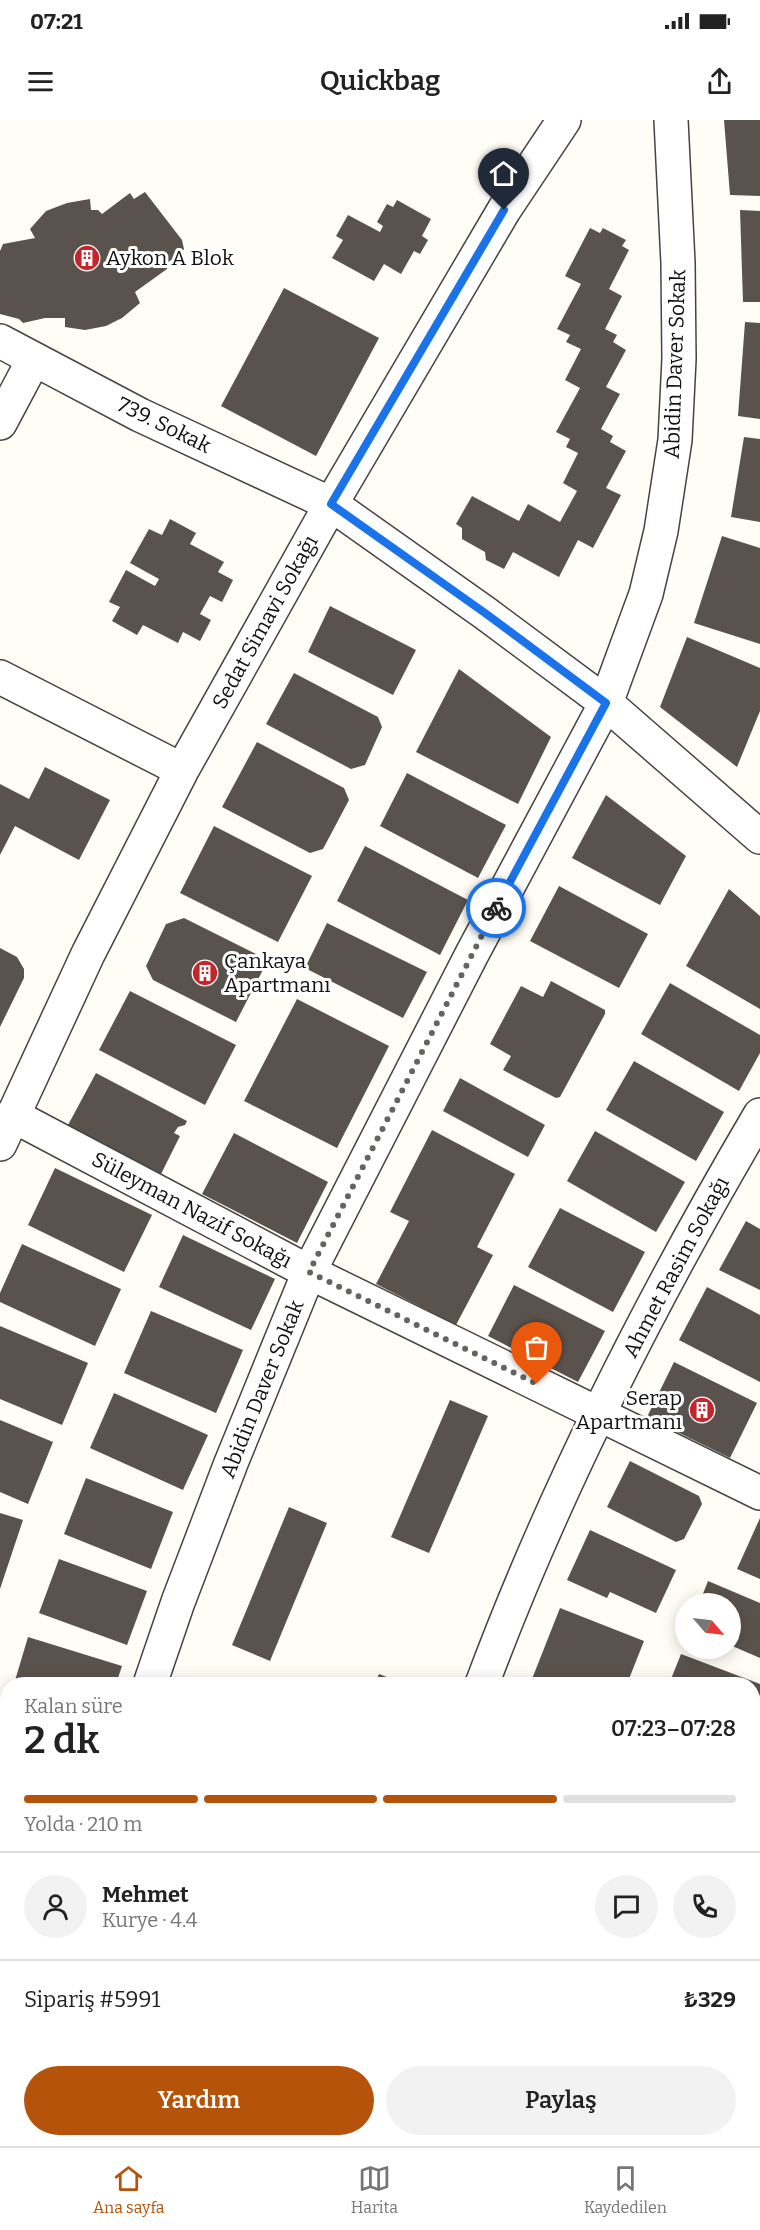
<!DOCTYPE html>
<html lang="tr">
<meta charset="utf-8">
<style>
:root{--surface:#fff;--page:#f2f2f2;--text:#222;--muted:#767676;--line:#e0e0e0;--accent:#b45309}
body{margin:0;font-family:Bitter,serif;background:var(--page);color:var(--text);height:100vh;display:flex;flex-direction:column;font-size:22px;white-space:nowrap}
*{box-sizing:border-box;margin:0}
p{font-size:20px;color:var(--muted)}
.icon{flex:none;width:33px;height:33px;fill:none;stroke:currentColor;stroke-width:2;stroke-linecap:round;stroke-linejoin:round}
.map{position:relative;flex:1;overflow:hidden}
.panel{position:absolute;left:0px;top:1557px;width:760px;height:470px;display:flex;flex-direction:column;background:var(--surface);border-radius:24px 24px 0 0;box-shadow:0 3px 15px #0003}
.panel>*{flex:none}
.needle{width:39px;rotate:118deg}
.fabs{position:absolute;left:675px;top:1473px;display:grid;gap:12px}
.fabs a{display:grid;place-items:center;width:66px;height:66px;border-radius:50%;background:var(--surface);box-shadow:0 3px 15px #0003;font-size:30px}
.pin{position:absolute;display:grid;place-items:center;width:51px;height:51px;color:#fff;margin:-62px -26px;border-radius:50% 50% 50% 0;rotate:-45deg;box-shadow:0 0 6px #0007}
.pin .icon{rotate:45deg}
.courier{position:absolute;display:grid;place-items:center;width:60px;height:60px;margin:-30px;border:4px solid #1a73e8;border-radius:50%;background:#fff;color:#222;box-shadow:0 2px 8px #0007}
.head em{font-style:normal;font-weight:600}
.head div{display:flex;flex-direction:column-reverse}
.head{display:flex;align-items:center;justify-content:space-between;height:102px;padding:0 24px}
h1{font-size:39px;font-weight:600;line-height:45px}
.bar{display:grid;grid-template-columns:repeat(4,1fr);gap:9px 6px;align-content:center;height:72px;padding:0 24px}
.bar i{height:8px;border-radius:4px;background:var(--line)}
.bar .active{background:var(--accent)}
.bar p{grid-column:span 4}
.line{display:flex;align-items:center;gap:15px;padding:0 24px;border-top:2px solid var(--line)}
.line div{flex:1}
.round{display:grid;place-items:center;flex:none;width:63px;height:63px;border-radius:32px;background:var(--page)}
.button{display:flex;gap:12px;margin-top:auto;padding:12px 24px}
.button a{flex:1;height:69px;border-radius:36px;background:var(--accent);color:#fff;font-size:24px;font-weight:600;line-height:69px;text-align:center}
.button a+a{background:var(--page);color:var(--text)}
.status{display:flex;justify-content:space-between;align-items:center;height:42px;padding:0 30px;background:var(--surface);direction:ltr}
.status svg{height:16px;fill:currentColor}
header{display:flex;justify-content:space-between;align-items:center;height:78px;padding:0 24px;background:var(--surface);font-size:27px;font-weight:600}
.tabs{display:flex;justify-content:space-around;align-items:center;height:84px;border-top:2px solid var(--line);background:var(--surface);font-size:16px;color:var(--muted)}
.tabs a{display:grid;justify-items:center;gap:3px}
.tabs .active{color:var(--accent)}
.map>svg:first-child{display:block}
.building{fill:#5a524d}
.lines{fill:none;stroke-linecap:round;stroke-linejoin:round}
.minor-casing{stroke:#444;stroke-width:36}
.minor{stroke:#fff;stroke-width:33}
.done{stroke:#646461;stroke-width:6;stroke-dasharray:0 10.8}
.route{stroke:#1a73e8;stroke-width:8}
.labels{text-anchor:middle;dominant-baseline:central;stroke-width:6;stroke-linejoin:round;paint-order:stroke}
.poi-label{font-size:21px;fill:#111;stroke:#fff;text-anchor:start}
.street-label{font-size:21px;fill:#111;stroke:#fff}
</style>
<div class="status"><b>07:21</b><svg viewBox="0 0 49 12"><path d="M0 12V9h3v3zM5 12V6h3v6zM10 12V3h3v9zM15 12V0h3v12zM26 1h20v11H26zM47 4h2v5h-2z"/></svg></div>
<header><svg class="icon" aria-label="menu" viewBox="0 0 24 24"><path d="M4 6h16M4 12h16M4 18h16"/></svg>Quickbag<svg class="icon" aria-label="share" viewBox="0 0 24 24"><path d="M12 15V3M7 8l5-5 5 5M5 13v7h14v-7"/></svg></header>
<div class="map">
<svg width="760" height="2026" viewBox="0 0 760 2026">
<rect width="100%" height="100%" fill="#fffdf5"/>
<path class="building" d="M724 0H760V76L730 75Z
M145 72 182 120 184 129 180 135 168 142 167 149 135 172 140 183 122 198 106 206 85 210 65 207V198H45L23 203 19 199 0 194V131L3 124 35 118 30 109 46 91 67 83 90 79 91 90H98L102 94 130 73 134 79Z
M397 80 431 99 422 116 428 120 420 134 414 131 401 154 384 144 374 161 332 138 343 120 336 116 348 95 380 112 383 106 377 102 387 84 393 87Z
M740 90 760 91V182H743Z
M590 108 600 113 603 108 626 120 622 126 629 130 609 169 622 176 605 209 617 215 613 222 626 230 606 267 620 274 601 309 613 316 610 322 626 331 606 368 621 375 593 428 578 420 559 457 513 432 504 449 486 440 485 432 462 419V408L456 404 472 376 519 401 528 384 560 402 577 371 563 363 578 333 566 327 570 319 556 312 580 268 565 260 581 229 566 222 570 215 557 209 581 164 565 156Z
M284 168 379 218 316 336 221 286Z
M745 202 760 203V299L738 296Z
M744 317 760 319V402L731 397Z
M170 399 196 413 190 424 224 442 218 452 233 460 222 482 210 476 200 494 211 500 200 521 183 512 178 523 143 505 137 515 112 501 120 487 109 482 126 450 155 466 159 459 130 443 149 409 162 415Z
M722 416 760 428V524L694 503Z
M330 486 416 530 393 575 308 532Z
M687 517 760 548V591L737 647 660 587Z
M459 549 551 617 518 684 416 632Z
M294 553 378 597 382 607 365 645 351 649 266 604Z
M257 622 344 668 349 680 323 729 310 733 222 687Z
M45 647 110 680 79 740 15 706 0 735V664L29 679Z
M407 653 506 705 478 758 380 706Z
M606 675 686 736 660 785 572 738Z
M214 706 312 756 278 822 180 773Z
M365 726 468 780 440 835 337 781Z
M559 766 648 814 619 868 530 821Z
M729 769 760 796V889L686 846Z
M184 798 268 840 236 902 153 860 146 846 166 804Z
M327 803 427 852 403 898 305 848Z
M0 828 17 837 24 849V858L0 907Z
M551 861 605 890V894L560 977 556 978 503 950 511 936 490 924 521 866 543 877Z
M670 863 760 915V933L739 971 641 914Z
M130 871 236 925 205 985 99 930Z
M297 879 389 926 337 1028 244 981Z
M634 941 724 992 696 1041 606 990Z
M96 953 187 1001 185 1005 178 1007 174 1013 180 1016 161 1054 68 1005Z
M460 958 545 1005 528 1037 443 991Z
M432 1010 515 1054 477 1127 493 1135 456 1205 376 1164 409 1101 390 1092Z
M595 1011 685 1062 656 1112 567 1061Z
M234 1013 328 1062 297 1123 202 1074Z
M55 1048 152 1095 124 1152 28 1105Z
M560 1088 645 1132 613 1192 528 1147Z
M746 1101 760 1109V1170L719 1150Z
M183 1115 275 1159 251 1210 159 1167Z
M22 1124 121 1169 95 1226 0 1182V1173Z
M514 1165 605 1211 578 1262 488 1216Z
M707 1167 760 1195V1262L679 1220Z
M151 1191 243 1230 216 1293 124 1253Z
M0 1206 88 1243 62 1305 0 1279Z
M674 1242 757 1283 730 1338 647 1297Z
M114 1273 208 1315 183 1370 90 1328Z
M450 1280 488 1296 429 1433 391 1417Z
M0 1300 53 1322 28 1384 0 1372Z
M630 1341 699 1376 702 1384 684 1419 676 1422 607 1387Z
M86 1358 173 1392 151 1449 64 1414Z
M289 1387 327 1403 270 1541 232 1525Z
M0 1393 23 1400 0 1469Z
M760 1398V1459L737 1449Z
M590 1410 676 1450 656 1493 610 1472 607 1478 567 1460Z
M59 1439 147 1471 127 1525 39 1493Z
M708 1461 760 1483V1538L730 1525V1484H699Z
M560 1488 644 1521 627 1564H530Z
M28 1517 122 1546 116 1564H14Z
M681 1534 760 1564V1574L753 1591V1564H669Z
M379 1554 405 1564H375Z
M5 1588 8 1589V1649L0 1647V1606Z
M0 1667 8 1669V1739L0 1737Z
M0 1782 8 1784V1904L0 1902Z
M755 1876 760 1877V1920L753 1918V1884Z
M0 1935 8 1937V2019H15L14 2026H0Z
M753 1979 760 1980V2026H728L729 2019H753Z
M103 2019H145L144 2026H102Z
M552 2019H603L602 2026H536L537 2021 551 2024Z
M426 2020 458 2025V2026H425Z"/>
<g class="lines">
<g class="minor-casing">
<path id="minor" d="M0 221 140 295 331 384 485 493 606 583 760 717
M0 303 34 239
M0 557 182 650
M12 995 309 1152 760 1373
M0 1024 88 834 182 650 331 384 504 90 564 0
M150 1564 178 1482 231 1343 309 1152 472 834 606 583 646 474 661 411 675 320 679 239 678 143 671 0
M482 1564C555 1368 654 1175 760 995
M753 1714 760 1695
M0 1757 8 1758
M753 1934 760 1936
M37 2026 39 2019
M365 2026 366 2019
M677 2026 678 2019"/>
</g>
<use href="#minor" class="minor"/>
</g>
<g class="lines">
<path class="done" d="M496 788 309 1152 537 1264"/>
<path class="route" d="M496 788 606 583 485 493 331 384 504 90"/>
</g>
<defs>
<g id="building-disc" transform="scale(1.35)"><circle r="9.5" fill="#c4262e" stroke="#fff"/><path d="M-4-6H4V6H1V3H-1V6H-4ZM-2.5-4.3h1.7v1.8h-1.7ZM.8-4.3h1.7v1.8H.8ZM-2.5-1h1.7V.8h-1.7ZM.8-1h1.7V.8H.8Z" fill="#fff"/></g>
</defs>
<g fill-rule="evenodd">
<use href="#building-disc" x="87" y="138"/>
<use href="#building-disc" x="205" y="853"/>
<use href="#building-disc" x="702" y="1290"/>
</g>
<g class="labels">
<g class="poi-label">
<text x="106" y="138">Aykon A Blok</text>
<text x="224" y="841">Çankaya<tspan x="224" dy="24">Apartmanı</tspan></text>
<text x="682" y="1278" text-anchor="end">Serap<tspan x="682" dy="24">Apartmanı</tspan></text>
</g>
<g class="street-label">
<text transform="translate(675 244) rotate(-88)">Abidin Daver Sokak</text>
<text transform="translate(164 305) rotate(26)">739. Sokak</text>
<text transform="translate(265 502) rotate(-61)">Sedat Simavi Sokağı</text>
<text transform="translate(192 1090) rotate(28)">Süleyman Nazif Sokağı</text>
<text transform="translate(676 1147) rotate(-62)">Ahmet Rasim Sokağı</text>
<text transform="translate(262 1269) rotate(-68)">Abidin Daver Sokak</text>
</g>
</g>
</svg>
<div class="fabs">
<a><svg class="needle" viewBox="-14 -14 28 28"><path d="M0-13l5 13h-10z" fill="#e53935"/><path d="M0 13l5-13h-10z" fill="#767676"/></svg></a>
</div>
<div class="pin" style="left:537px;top:1264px;background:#ea580c"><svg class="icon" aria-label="bag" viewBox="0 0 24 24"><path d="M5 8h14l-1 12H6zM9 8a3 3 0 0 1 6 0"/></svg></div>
<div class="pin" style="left:504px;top:90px;background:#1f2937"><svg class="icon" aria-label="home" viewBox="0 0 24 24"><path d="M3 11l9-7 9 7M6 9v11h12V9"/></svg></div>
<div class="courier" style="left:496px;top:788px"><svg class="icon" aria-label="bike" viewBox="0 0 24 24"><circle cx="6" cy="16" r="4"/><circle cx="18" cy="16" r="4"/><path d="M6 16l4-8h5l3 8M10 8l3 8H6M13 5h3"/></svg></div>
<section class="panel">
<div class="head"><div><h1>2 dk</h1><p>Kalan süre</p></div><em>07:23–07:28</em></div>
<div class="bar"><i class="active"></i><i class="active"></i><i class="active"></i><i></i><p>Yolda · 210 m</p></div>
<div class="line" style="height:108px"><a class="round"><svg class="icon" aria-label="person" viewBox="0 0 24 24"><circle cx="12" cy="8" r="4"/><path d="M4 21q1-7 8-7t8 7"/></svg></a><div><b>Mehmet</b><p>Kurye · 4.4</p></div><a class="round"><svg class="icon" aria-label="chat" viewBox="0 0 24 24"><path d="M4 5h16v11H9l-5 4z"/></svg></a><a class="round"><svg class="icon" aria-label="phone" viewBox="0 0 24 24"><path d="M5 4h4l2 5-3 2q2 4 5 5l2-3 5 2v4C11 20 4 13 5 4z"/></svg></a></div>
<div class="line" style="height:78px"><div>Sipariş #5991</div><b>₺329</b></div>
<div class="button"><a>Yardım</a><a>Paylaş</a></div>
</section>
</div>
<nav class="tabs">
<a class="active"><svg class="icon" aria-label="home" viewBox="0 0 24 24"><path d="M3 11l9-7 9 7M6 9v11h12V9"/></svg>Ana sayfa</a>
<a><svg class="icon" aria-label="map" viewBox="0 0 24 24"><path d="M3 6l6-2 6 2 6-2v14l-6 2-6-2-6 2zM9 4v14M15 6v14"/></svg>Harita</a>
<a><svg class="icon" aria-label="saved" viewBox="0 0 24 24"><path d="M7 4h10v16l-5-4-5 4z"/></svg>Kaydedilen</a>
</nav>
